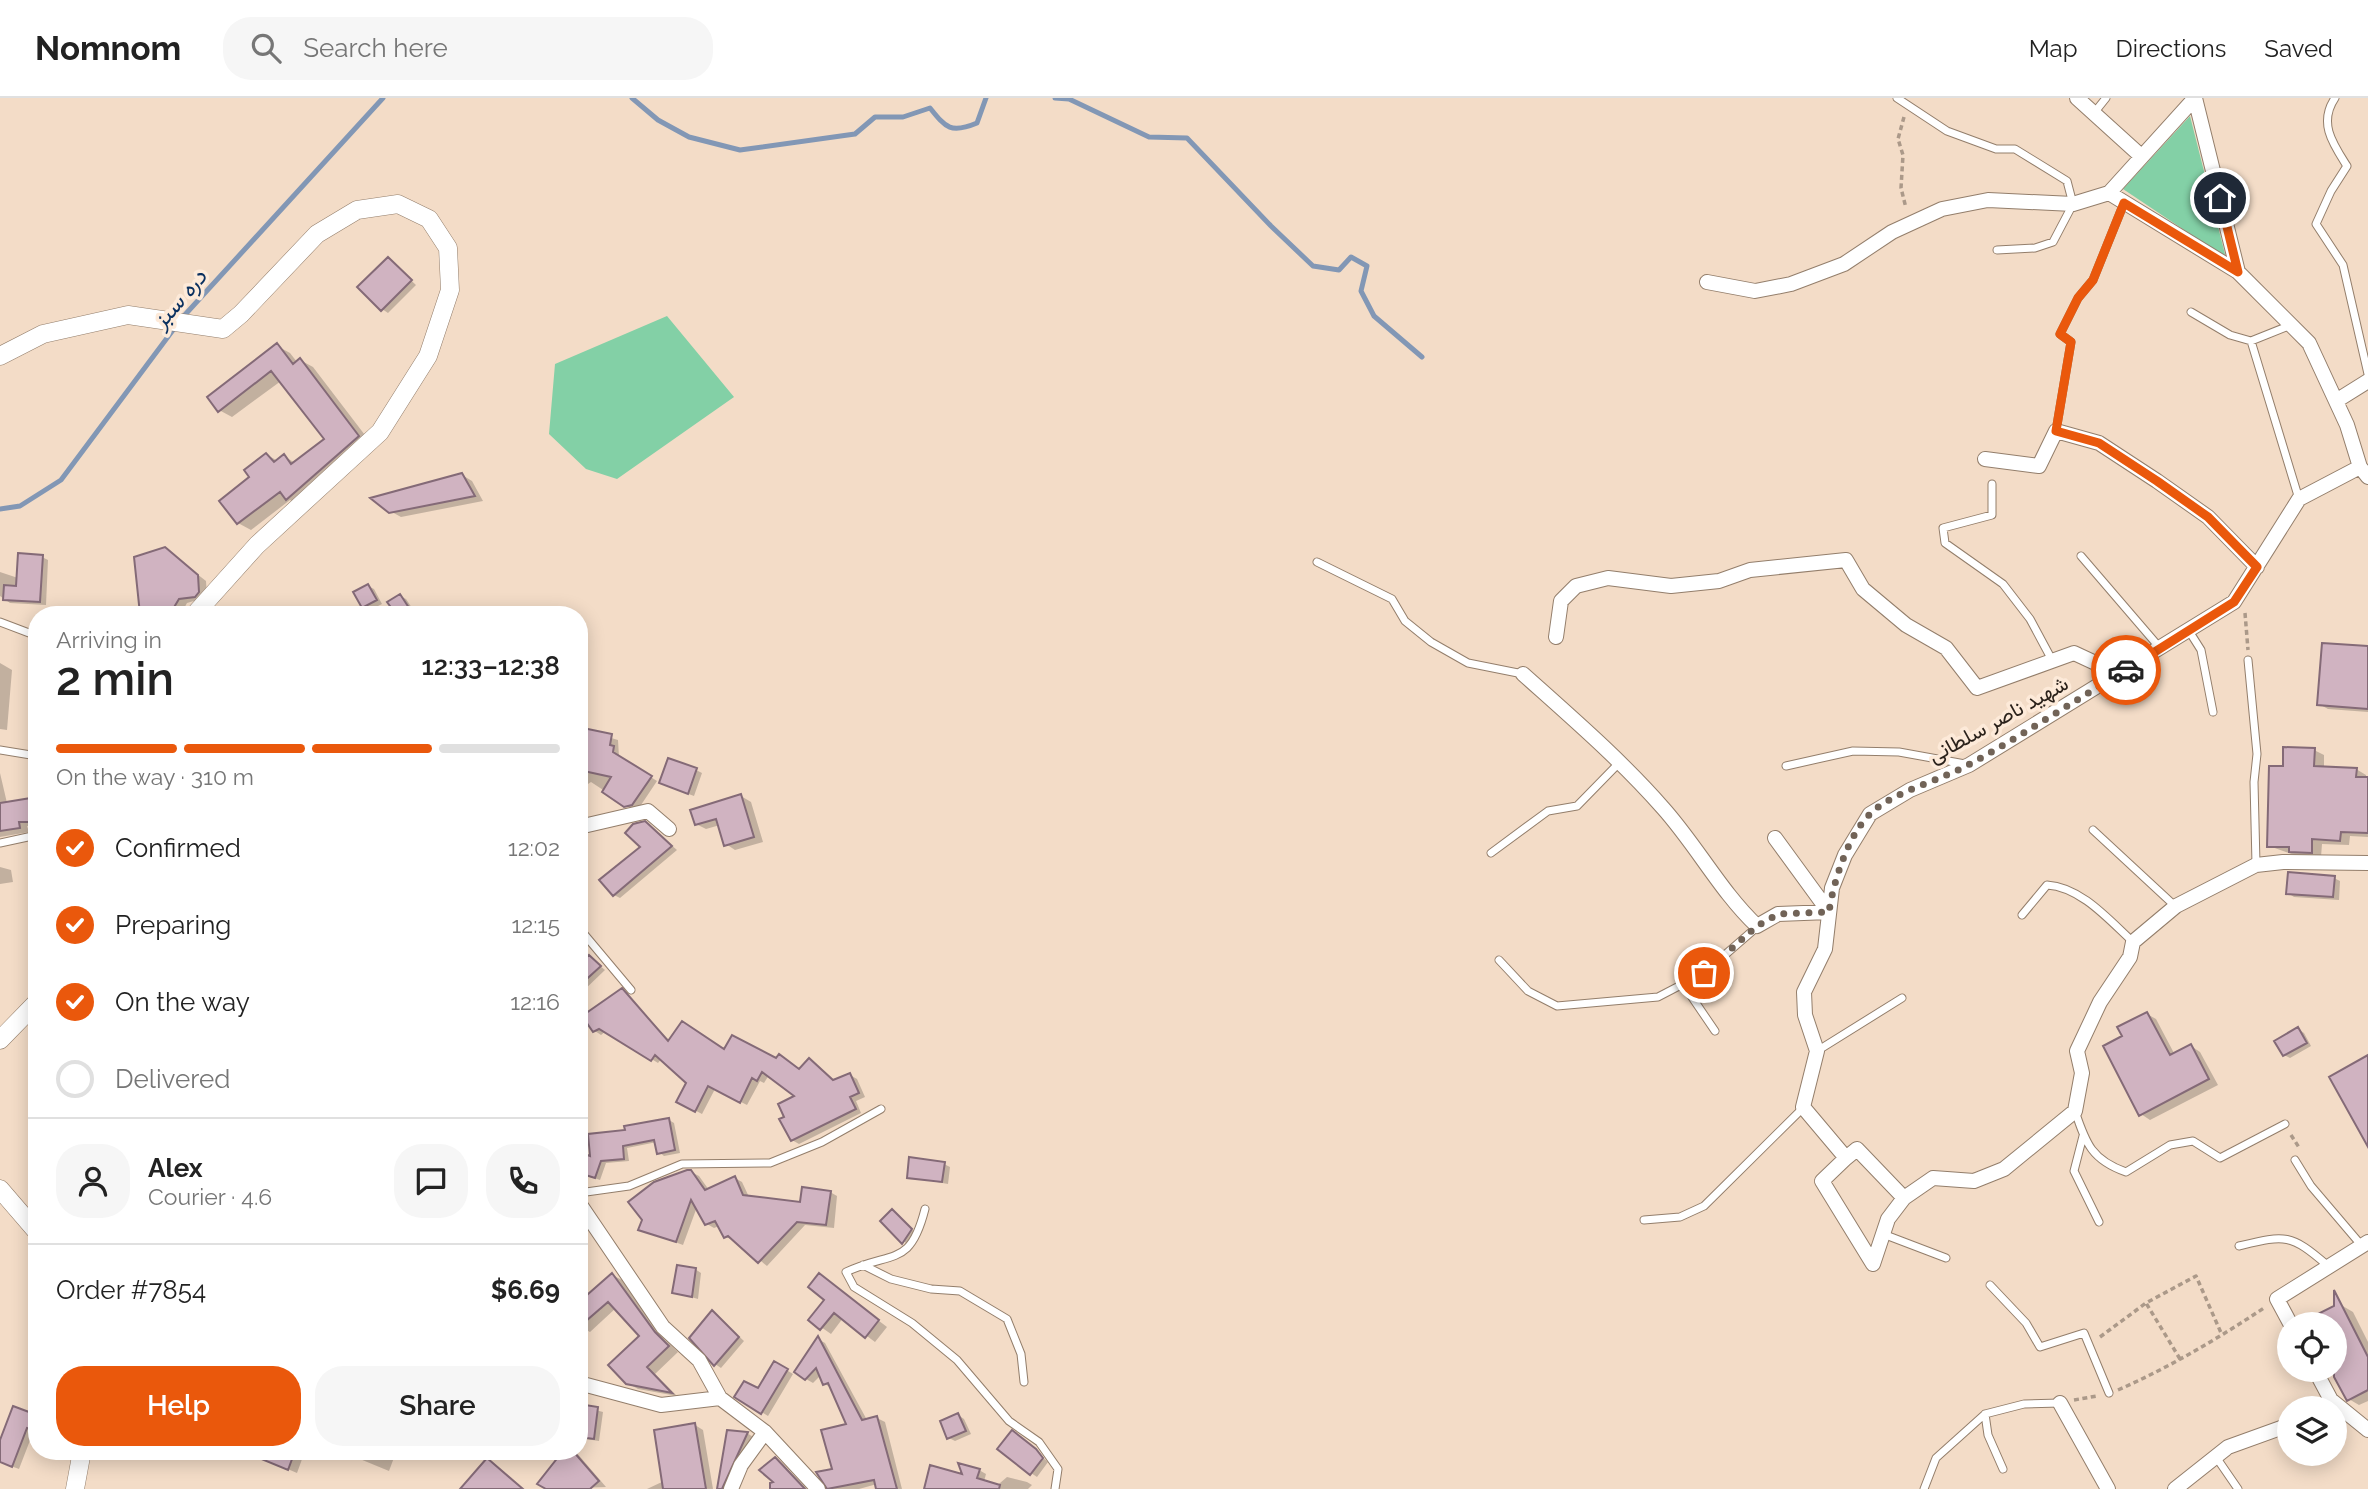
<!DOCTYPE html>
<meta charset="utf-8">
<style>
:root{--surface:#fff;--page:#f6f6f6;--text:#222;--muted:#767676;--line:#e0e0e0;--accent:#ea580c}
body{margin:0;font-family:Raleway,Vazirmatn,sans-serif;background:var(--page);color:var(--text);height:100vh;display:flex;flex-direction:column;font-size:26px;white-space:nowrap}
*{box-sizing:border-box;margin:0}
p{font-size:23px;color:var(--muted)}
.icon{flex:none;width:38px;height:38px;fill:none;stroke:currentColor;stroke-width:2;stroke-linecap:round;stroke-linejoin:round}
.map{position:relative;flex:1;overflow:hidden}
.sheet{position:absolute;left:28px;top:508px;width:560px;height:854px;display:flex;flex-direction:column;background:var(--surface);border-radius:28px;box-shadow:0 4px 18px #0003}
.sheet>*{flex:none}
.controls{position:absolute;left:2277px;top:1214px;display:grid;gap:14px}
.controls a{display:grid;place-items:center;width:70px;height:70px;border-radius:50%;background:var(--surface);box-shadow:0 4px 18px #0003;font-size:35px}
.pin{position:absolute;display:grid;place-items:center;width:60px;height:60px;color:#fff;margin:-30px;border:4px solid #fff;border-radius:50%;box-shadow:0 2px 7px #0007}
.courier{position:absolute;display:grid;place-items:center;width:70px;height:70px;margin:-35px;border:5px solid #ea580c;border-radius:50%;background:#fff;color:#222;box-shadow:0 2px 9px #0007}
.overview em{font-style:normal;font-weight:600}
.overview div{display:flex;flex-direction:column-reverse}
.overview{display:flex;align-items:center;justify-content:space-between;height:119px;padding:0 28px}
h1{font-size:46px;font-weight:600;line-height:52px}
.bar{display:grid;grid-template-columns:repeat(4,1fr);gap:10px 7px;align-content:center;height:84px;padding:0 28px}
.bar i{height:9px;border-radius:5px;background:var(--line)}
.bar .active{background:var(--accent)}
.bar p{grid-column:span 4}
.line{display:flex;align-items:center;gap:18px;padding:0 28px;border-top:2px solid var(--line)}
.line div{flex:1}
.round{display:grid;place-items:center;flex:none;width:74px;height:74px;border-radius:28px;background:var(--page)}
ol{padding:0 28px;list-style:none}
li{display:flex;align-items:center;gap:21px;height:77px}
li p{margin-inline-start:auto}
li .icon{padding:7px;border-radius:50%;background:var(--accent);color:#fff;stroke-width:4}
li:last-child{color:var(--muted)}
li i{width:38px;height:38px;border:4px solid var(--line);border-radius:50%}
.cta{display:flex;gap:14px;margin-top:auto;padding:14px 28px}
.cta a{flex:1;height:80px;border-radius:28px;background:var(--accent);color:#fff;font-size:28px;font-weight:600;line-height:80px;text-align:center}
.cta a+a{background:var(--page);color:var(--text)}
header{display:flex;align-items:center;gap:42px;box-sizing:border-box;height:98px;padding:0 35px;background:var(--surface);border-bottom:2px solid var(--line)}
header strong{font-size:33px}
nav{display:flex;gap:38px;margin-inline-start:auto;font-size:24px}
.search{width:490px;height:63px;background:var(--page);display:flex;align-items:center;gap:18px;box-sizing:border-box;padding:0 24px;border-radius:28px;color:var(--muted);font-size:26px}
.map>svg:first-child{display:block}
.green{fill:#83d0a6}
.shadow{fill:#0003}
.lines{fill:none;stroke-linecap:round;stroke-linejoin:round}
.stream{stroke:#8297b5;stroke-width:5}
.building{fill:#d0b3c1;stroke:#846a77;stroke-width:2}
.service-casing{stroke:#937e6b;stroke-width:9}
.minor-casing{stroke:#937e6b;stroke-width:16}
.tertiary-casing{stroke:#937e6b;stroke-width:19}
.path{stroke:#ab9989;stroke-width:3.5;stroke-dasharray:5 3.5;stroke-linecap:butt}
.service{stroke:#fff;stroke-width:7}
.minor{stroke:#fff;stroke-width:14}
.tertiary{stroke:#fff;stroke-width:18}
.done{stroke:#716357;stroke-width:7;stroke-dasharray:0 12.6}
.route{stroke:#ea580c;stroke-width:9}
.labels{text-anchor:middle;dominant-baseline:central;stroke-width:7;stroke-linejoin:round;paint-order:stroke}
.street-label{font-size:21px;fill:#2b221b;stroke:#fdead9}
.water-label{font-size:23px;font-style:italic;fill:#0a305f;stroke:#fdead9}
</style>
<header>
<strong>Nomnom</strong>
<div class="search"><svg class="icon" aria-label="search" viewBox="0 0 24 24"><circle cx="10" cy="10" r="6"/><path d="M15 15l6 6"/></svg>Search here</div>
<nav><a>Map</a><a>Directions</a><a>Saved</a></nav>
</header>
<div class="map">
<svg width="2368" height="1391" viewBox="0 0 2368 1391">
<rect width="100%" height="100%" fill="#f3dcc7"/>
<path class="green" d="M2190 18 2226 160 2123 91Z
M667 218 734 299 617 381 586 371 549 336 555 266Z"/>
<path class="shadow" d="M388 161 416 187 388 215 382 211Z
M277 248 290 255 297 264 300 262 313 269 371 345 299 408 290 402 251 432 238 425 252 379 267 357 278 363 284 358 295 365 326 342 281 283 232 319 219 312Z
M462 377 472 383 483 403 401 419 390 413Z
M165 451 206 483 207 499 187 505 181 516H130L142 514Z
M42 459 48 462 46 507 10 505 0 498V474L18 480Z
M368 488 374 491 382 506 370 512 364 509Z
M400 498 406 501 416 516H398L390 504Z
M2368 550V614L2328 611 2319 606Z
M0 565 12 572 7 632 0 631Z
M584 632 618 642 619 659 657 683 639 710 632 711 591 684 579 692V653Z
M2314 652 2324 657V670L2356 671 2366 677 2368 739 2350 738 2349 747 2322 746 2321 759H2300L2269 748 2285 670Z
M696 672 702 675 694 698 667 688Z
M0 675 7 705 37 701V728H27L29 734 0 739Z
M741 698 751 704 763 744 735 752 726 746 720 727 706 731 696 726Z
M645 725 677 752 620 800 614 797 642 749Z
M0 769 11 772 13 784 0 786Z
M2334 780 2340 783 2339 802 2294 799 2288 795Z
M589 859 605 872 579 897V869Z
M622 892 670 943 800 972 809 962 835 984 850 977 857 981 865 999 856 1003 861 1015 799 1046 792 1042 787 1019 797 998 769 977 764 985 760 983 747 1007 715 991 702 1016 685 1007 688 984 662 960 658 965 606 933 601 937 595 933Z
M2147 916 2156 921 2175 957 2191 948 2200 954 2218 987 2150 1022 2141 1016 2124 939Z
M579 921 585 924 579 933Z
M2298 931 2304 935 2311 948 2290 960 2284 957Z
M669 1022 674 1025 680 1055 664 1058 659 1054 657 1044 627 1050 629 1063 606 1065 600 1082 583 1076 592 1060 627 1034Z
M944 1066 950 1069 948 1086 909 1079Z
M691 1074 699 1078 709 1092 735 1080 742 1084 749 1099 802 1106 830 1094 837 1098 834 1130 805 1127 767 1168 735 1142 725 1139 719 1128 714 1130 707 1126 697 1109 683 1147 640 1131Z
M892 1114 917 1136 909 1148 883 1123Z
M695 1171 701 1175 698 1201 674 1194Z
M612 1177 622 1182 665 1242 678 1254 655 1276 677 1298 638 1291 627 1285 641 1238 616 1210 590 1234 579 1228Z
M819 1177 887 1229 875 1244 843 1220 831 1236 811 1222 827 1202Z
M2341 1207 2353 1214 2368 1244V1303L2359 1307 2347 1300 2333 1272 2334 1227H2310L2308 1223Z
M712 1214 744 1243 721 1270 715 1266Z
M818 1241 825 1245 867 1322 877 1320 885 1324 902 1391H878L877 1386 859 1391H830L819 1376 834 1372 849 1327 833 1291 825 1286 821 1277 813 1285 806 1281Z
M775 1265 793 1276 768 1318 737 1298 758 1293Z
M579 1297 586 1300 584 1309 603 1314 599 1343 579 1340Z
M33 1309 37 1311V1333L34 1332 19 1371 0 1364V1343L30 1316Z
M958 1317 964 1321 971 1336 955 1343 949 1340Z
M695 1327 703 1332 713 1391H647L664 1383Z
M747 1335 753 1339 728 1391H719Z
M1018 1338 1048 1364 1037 1379 1031 1375Z
M273 1353H305L297 1375 269 1363Z
M358 1353H404L402 1359 395 1357 389 1373 355 1359Z
M566 1353 576 1354 606 1389 549 1391 540 1385Z
M776 1361 783 1366 807 1391H783Z
M979 1372 986 1376 982 1391H925Z
M1007 1379 1027 1384 1032 1387 1028 1391H993Z"/>
<g class="lines">
<path class="stream" d="M632 0 658 22 689 39 740 52 855 36 875 19H903L930 10C946 30 951 36 977 25L986 0
M1055 0 1069 1 1149 39 1187 40 1271 128 1313 168 1339 172 1351 159 1367 168 1361 193 1374 218 1422 259
M182 220 383 0
M0 411 20 408 61 382 176 228"/>
</g>
<path class="building" d="M388 159 412 182 381 213 357 189Z
M277 245 293 266 300 260 359 338 286 402 280 394 237 426 219 403 249 379 244 372 266 355 274 364 284 356 291 366 324 341 271 273 218 314 207 299Z
M462 375 475 398 389 415 370 400Z
M165 449 198 477 199 494 195 499 179 501 170 516H140L134 459Z
M18 455 43 457 40 504 3 502 4 487 16 488Z
M368 486 377 502 362 510 353 494Z
M400 496 413 516H396L387 504Z
M2322 545 2368 548V611L2317 607Z
M583 630 612 636 610 647 614 648 613 654 652 678 632 707 624 709 602 694 611 679 579 672Z
M2283 649 2315 650 2314 668 2357 670 2356 679H2368V735L2341 734 2340 743 2312 741V755L2289 754V749H2267L2269 668H2283Z
M668 660 697 670 688 696 659 685Z
M741 696 754 739 724 748 716 721 695 727 690 712Z
M37 699V724H19L20 730 0 733V705Z
M645 723 672 748 613 798 599 782 640 749 625 735 633 726Z
M2288 774 2335 778 2333 799 2286 796Z
M589 857 601 868 579 888V867Z
M622 890 668 943 682 923 724 951 732 937 776 960 779 956 799 971 809 960 833 982 850 975 859 995 850 999 856 1011 791 1043 779 1021 784 1019 778 1006 794 998 762 974 757 983 752 980 740 1005 708 988 695 1014 676 1004 686 985 655 957 651 963 599 931 593 934 582 918Z
M2147 914 2170 957 2191 946 2209 981 2139 1018 2103 948 2122 938 2117 929Z
M2298 929 2307 945 2283 958 2274 943Z
M2368 957V1049L2329 979Z
M669 1020 675 1052 657 1056 654 1042 623 1048 624 1061 601 1063 595 1080 579 1075V1054L590 1058 588 1036 625 1032 624 1028Z
M909 1059 945 1064 942 1084 907 1080Z
M687 1072H691L705 1092 735 1078 743 1097 800 1104 802 1089 831 1093 826 1127 797 1124 758 1165 728 1138 724 1140 715 1123 705 1127 691 1102 676 1144 638 1132 642 1122 628 1104 654 1084Z
M892 1111 912 1131 902 1146 880 1123Z
M677 1167 696 1170 692 1199 672 1195Z
M612 1175 655 1234 669 1248 647 1269 672 1295 626 1286 608 1267 639 1238 608 1204 579 1229V1204Z
M819 1175 879 1222 865 1240 834 1215 820 1232 808 1222 824 1202 808 1189Z
M2334 1192 2368 1259V1292L2347 1303 2334 1279V1227L2300 1225 2334 1208Z
M712 1212 739 1239 714 1268 689 1240Z
M818 1238 862 1322 877 1318 897 1391H876L874 1382 827 1391 816 1374 832 1371 821 1332 846 1326 828 1285 823 1287 816 1270 805 1282 794 1274Z
M774 1263 788 1271 761 1316 734 1299 744 1283 758 1290Z
M579 1306 598 1309 594 1341 579 1339Z
M13 1308 37 1317V1333L27 1330 12 1369 0 1364V1342Z
M958 1315 966 1333 947 1341 940 1323Z
M695 1325 706 1391H663L654 1332Z
M727 1332 748 1334 722 1391H717Z
M1012 1332 1036 1351 1043 1360 1030 1377 997 1351Z
M242 1353H295L288 1372Z
M563 1353H573L599 1383 590 1391H546L537 1386Z
M775 1359 805 1391H770V1385L773 1384 759 1372Z
M487 1360 523 1391H460Z
M958 1365 980 1371 977 1380 1000 1387 999 1391H924L930 1367 962 1376Z"/>
<g class="lines">
<g class="service-casing">
<path id="service" d="M1897 0 1947 33 1996 51H2015L2067 83 2073 106 2053 144 2035 150 1997 152
M2335 0C2318 25 2333 46 2347 68L2331 93 2316 126 2343 167 2368 276
M2094 15 2106 0
M2191 214 2230 237 2251 243 2291 227
M2251 243 2299 401
M2056 333 2071 244 2060 236 2078 200 2093 182 2124 105
M1992 386V417L1943 430 1945 445 2003 486 2030 521 2052 562
M2081 458 2160 550
M1317 464 1392 501 1405 523 1431 544 1468 565 1523 576
M0 524 37 538
M2189 533 2201 552 2213 614
M2248 562 2257 656 2254 684 2256 766
M0 652 37 658
M1786 668 1853 653 1899 654 1965 666
M2093 732 2175 808
M0 745 37 737
M1491 755 1548 713 1577 708 1619 665
M2022 817 2047 787C2081 789 2109 822 2133 844
M579 830 631 892
M1499 862 1528 893 1557 908 1658 899 1704 875 1757 829
M1683 886 1715 933
M1817 953 1902 900
M2075 1013C2086 1046 2092 1062 2126 1074L2170 1047 2193 1043 2220 1060 2285 1026
M2083 1038 2074 1073 2099 1124
M2295 1062 2311 1088 2362 1148
M579 1095 629 1088 682 1066 770 1065 822 1044 881 1011
M925 1111C910 1170 893 1152 846 1174L854 1189 912 1225 957 1262 1009 1323 1039 1344 1058 1371 1055 1391
M1644 1122 1680 1119 1704 1108 1803 1010
M1883 1136 1946 1160
M2239 1148C2285 1137 2290 1135 2327 1167
M863 1167 891 1181 931 1191 960 1193 1007 1221 1021 1256 1024 1284
M1990 1187 2026 1225 2040 1249 2084 1235 2109 1295
M1985 1316 1988 1337 2003 1371
M2216 1359 2238 1391
M1924 1391 1936 1360 1985 1316 2024 1306 2060 1305"/>
</g>
<g class="minor-casing">
<path id="minor" d="M2077 0 2141 58
M2195 0 2238 174
M2109 95 2195 0
M1707 184 1755 193 1791 186 1844 166 1892 134 1942 111 1988 102 2073 106 2109 95 2238 174 2309 245 2347 327 2360 369 2368 379
M2336 303 2368 283
M1985 361 2039 368 2056 333 2099 345 2157 383 2208 419 2257 469
M2360 369 2299 401 2234 504 1969 667 1910 692 1870 716 1845 757 1832 790 1825 851 1804 894 1805 917 1817 953 1803 1009 1846 1060 1857 1051 1904 1100 1933 1080 1974 1083 2004 1071 2075 1013 2082 975 2077 953 2100 904 2130 859 2133 844 2176 808 2256 767 2283 764 2368 765
M1556 539 1561 503 1576 488 1608 480 1671 488 1719 483 1750 472 1846 462 1863 491 1906 527 1946 550 1977 590 2074 555 2119 576
M1523 576C1571 619 1621 662 1663 710 1697 748 1721 794 1757 828L1778 816 1829 814 1775 740
M579 729 648 713 669 731
M1846 1060 1822 1083 1873 1166 1888 1121 1904 1100
M579 1105 663 1229 699 1262 720 1300
M2291 1227 2277 1201 2368 1144
M2315 1272 2331 1302 2368 1332
M579 1285 661 1307 720 1300 765 1334 818 1391
M2060 1305 2108 1391
M731 1391 741 1367 765 1334
M2175 1391 2228 1349 2289 1327"/>
</g>
<g class="tertiary-casing">
<path id="tertiary" d="M0 258 43 236 128 217 223 231 241 216 317 136 357 112 398 106 429 121 448 150 450 192 428 258 380 334 257 447 195 516
M0 942 37 904
M0 1091 37 1134
M75 1391 82 1353"/>
</g>
<path class="path" d="M1904 19 1898 41 1903 57 1901 90 1906 110
M2245 515 2248 552
M2291 1037 2300 1051
M2100 1239 2146 1205
M2180 1261 2146 1205 2196 1178 2222 1237
M2118 1292C2170 1269 2217 1241 2264 1210
M2074 1302 2097 1298"/>
<use href="#service" class="service"/>
<use href="#minor" class="minor"/>
<use href="#tertiary" class="tertiary"/>
</g>
<g class="lines">
<path class="done" d="M1704 875 1757 828 1778 816 1829 814C1833 785 1848 737 1870 716 1892 694 1942 682 1970 666 2023 637 2074 603 2126 572"/>
<path class="route" d="M2126 572 2234 504 2257 469 2208 419 2157 383 2099 345 2056 333 2071 244 2060 236 2078 200 2093 182 2124 105 2238 174 2220 100"/>
</g>
<g class="labels">
<g class="street-label">
<text transform="translate(1998 621) rotate(-29)">شهید ناصر سلطانی</text>
</g>
<g class="water-label">
<text transform="translate(179 200) rotate(-49)">دره سبز</text>
</g>
</g>
</svg>
<div class="controls">
<a><svg class="icon" aria-label="locate" viewBox="0 0 24 24"><circle cx="12" cy="12" r="6"/><path d="M12 2v4M12 18v4M2 12h4M18 12h4"/></svg></a>
<a><svg class="icon" aria-label="layers" viewBox="0 0 24 24"><path d="M12 4l9 5-9 5-9-5zM3 14l9 5 9-5"/></svg></a>
</div>
<div class="pin" style="left:1704px;top:875px;background:#ea580c"><svg class="icon" aria-label="bag" viewBox="0 0 24 24"><path d="M5 8h14l-1 12H6zM9 8a3 3 0 0 1 6 0"/></svg></div>
<div class="pin" style="left:2220px;top:100px;background:#1f2937"><svg class="icon" aria-label="home" viewBox="0 0 24 24"><path d="M3 11l9-7 9 7M6 9v11h12V9"/></svg></div>
<div class="courier" style="left:2126px;top:572px"><svg class="icon" aria-label="car" viewBox="0 0 24 24"><path d="M5 17H2v-5l4-1 3-4h7l3 4 3 1v5h-3M9 17h6M6 11h13"/><circle cx="7" cy="17" r="2"/><circle cx="17" cy="17" r="2"/></svg></div>
<section class="sheet">
<div class="overview"><div><h1>2 min</h1><p>Arriving in</p></div><em>12:33–12:38</em></div>
<div class="bar"><i class="active"></i><i class="active"></i><i class="active"></i><i></i><p>On the way · 310 m</p></div>
<ol>
<li><svg class="icon" aria-label="check" viewBox="0 0 24 24"><path d="M5 12l5 5 9-10"/></svg>Confirmed<p>12:02</p></li>
<li><svg class="icon" aria-label="check" viewBox="0 0 24 24"><path d="M5 12l5 5 9-10"/></svg>Preparing<p>12:15</p></li>
<li><svg class="icon" aria-label="check" viewBox="0 0 24 24"><path d="M5 12l5 5 9-10"/></svg>On the way<p>12:16</p></li>
<li><i></i>Delivered</li>
</ol>
<div class="line" style="height:126px"><a class="round"><svg class="icon" aria-label="person" viewBox="0 0 24 24"><circle cx="12" cy="8" r="4"/><path d="M4 21q1-7 8-7t8 7"/></svg></a><div><b>Alex</b><p>Courier · 4.6</p></div><a class="round"><svg class="icon" aria-label="chat" viewBox="0 0 24 24"><path d="M4 5h16v11H9l-5 4z"/></svg></a><a class="round"><svg class="icon" aria-label="phone" viewBox="0 0 24 24"><path d="M5 4h4l2 5-3 2q2 4 5 5l2-3 5 2v4C11 20 4 13 5 4z"/></svg></a></div>
<div class="line" style="height:91px"><div>Order #7854</div><b>$6.69</b></div>
<div class="cta"><a>Help</a><a>Share</a></div>
</section>
</div>
